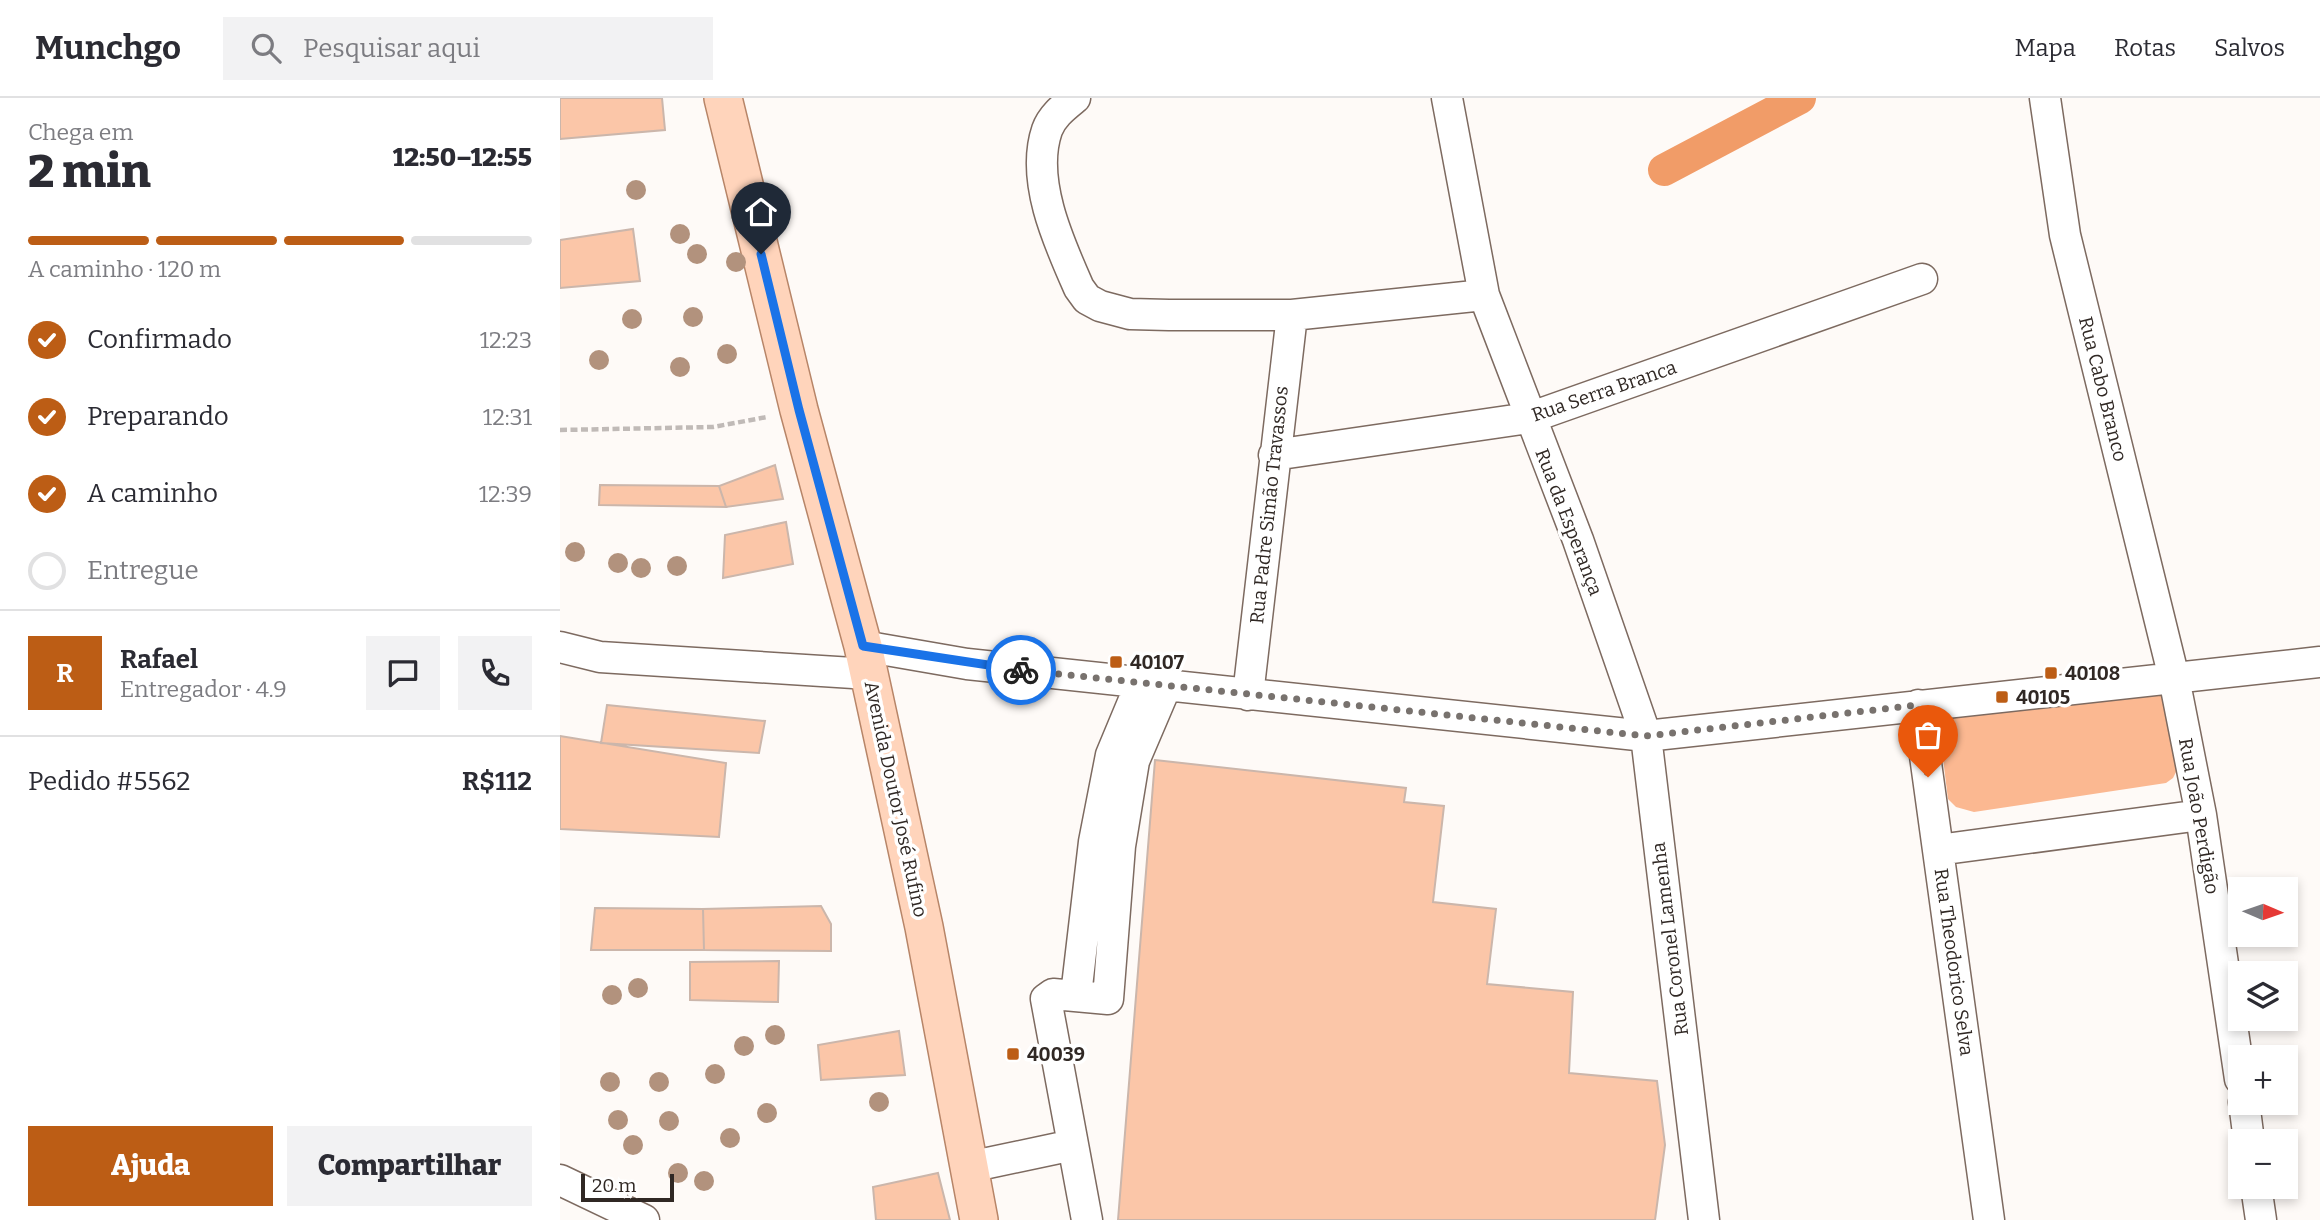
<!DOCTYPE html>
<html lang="pt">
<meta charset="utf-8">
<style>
:root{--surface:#fff;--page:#f2f2f3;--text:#2b2b33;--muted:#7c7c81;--line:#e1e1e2;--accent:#bc5d15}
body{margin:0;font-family:Bitter,serif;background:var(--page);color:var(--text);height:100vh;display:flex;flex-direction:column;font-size:26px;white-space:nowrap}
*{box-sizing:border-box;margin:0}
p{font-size:23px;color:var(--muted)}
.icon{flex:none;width:38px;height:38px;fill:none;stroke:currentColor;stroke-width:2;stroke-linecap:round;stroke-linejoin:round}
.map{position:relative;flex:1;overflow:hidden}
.sheet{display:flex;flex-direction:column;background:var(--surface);width:560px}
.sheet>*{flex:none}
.needle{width:46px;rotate:92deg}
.fabs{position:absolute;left:1668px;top:779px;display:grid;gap:14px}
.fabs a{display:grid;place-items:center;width:70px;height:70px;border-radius:0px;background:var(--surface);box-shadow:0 4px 10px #0003;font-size:35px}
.scale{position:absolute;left:21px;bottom:18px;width:93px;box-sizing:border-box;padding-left:7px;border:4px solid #302824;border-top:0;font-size:19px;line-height:24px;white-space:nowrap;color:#302824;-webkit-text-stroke:5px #fff;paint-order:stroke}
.pin{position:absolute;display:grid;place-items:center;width:60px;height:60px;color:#fff;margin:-72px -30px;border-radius:50% 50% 50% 0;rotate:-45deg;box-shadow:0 0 7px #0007}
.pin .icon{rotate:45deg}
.courier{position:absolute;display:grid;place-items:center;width:70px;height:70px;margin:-35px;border:5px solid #1a73e8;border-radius:50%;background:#fff;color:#222;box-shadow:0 2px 9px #0007}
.summary em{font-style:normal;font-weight:800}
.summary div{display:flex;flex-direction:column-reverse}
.summary{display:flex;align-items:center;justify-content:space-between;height:119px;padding:0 28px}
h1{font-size:46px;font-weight:800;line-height:52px}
.bar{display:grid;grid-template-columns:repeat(4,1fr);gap:10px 7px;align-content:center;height:84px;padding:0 28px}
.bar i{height:9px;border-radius:5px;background:var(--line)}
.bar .selected{background:var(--accent)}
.bar p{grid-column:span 4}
.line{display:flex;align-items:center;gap:18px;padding:0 28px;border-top:2px solid var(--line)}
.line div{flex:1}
.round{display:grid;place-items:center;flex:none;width:74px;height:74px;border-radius:0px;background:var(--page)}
ol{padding:0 28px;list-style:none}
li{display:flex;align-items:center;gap:21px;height:77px}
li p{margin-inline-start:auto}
li .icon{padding:7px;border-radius:50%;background:var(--accent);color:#fff;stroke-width:4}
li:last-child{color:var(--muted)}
li i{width:38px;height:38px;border:4px solid var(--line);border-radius:50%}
.primary-button{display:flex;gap:14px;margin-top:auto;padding:14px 28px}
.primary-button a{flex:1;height:80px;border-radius:0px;background:var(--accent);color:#fff;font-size:28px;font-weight:800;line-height:80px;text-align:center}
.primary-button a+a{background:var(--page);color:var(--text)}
header{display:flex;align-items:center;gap:42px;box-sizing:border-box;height:98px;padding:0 35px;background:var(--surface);border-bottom:2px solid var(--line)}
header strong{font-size:33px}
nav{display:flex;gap:38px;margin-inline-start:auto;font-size:24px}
.search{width:490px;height:63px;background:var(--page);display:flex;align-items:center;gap:18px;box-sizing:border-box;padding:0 24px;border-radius:0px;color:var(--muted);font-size:26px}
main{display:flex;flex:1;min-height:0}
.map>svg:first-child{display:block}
.green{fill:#fbb891}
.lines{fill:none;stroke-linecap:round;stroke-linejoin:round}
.canal{stroke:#f19c68;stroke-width:32}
.building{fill:#fbc6a8;stroke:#cbb6ab;stroke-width:2}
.minor-casing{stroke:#7d6a60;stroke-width:33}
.major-casing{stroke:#b78568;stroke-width:40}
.path{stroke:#c0bab7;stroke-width:4.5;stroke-dasharray:7 3.5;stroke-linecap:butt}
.minor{stroke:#fff;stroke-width:30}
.major{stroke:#ffd4bb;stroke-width:37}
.tree{fill:#b2927d}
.done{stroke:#78726e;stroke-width:7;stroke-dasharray:0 12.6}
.route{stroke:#1a73e8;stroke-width:9}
.poi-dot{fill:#bc5d15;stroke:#fff;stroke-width:2.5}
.labels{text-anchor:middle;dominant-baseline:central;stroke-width:7;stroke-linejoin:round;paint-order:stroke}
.street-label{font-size:19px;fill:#302824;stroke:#fff}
.poi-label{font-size:19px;font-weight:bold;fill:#302824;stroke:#fff;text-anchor:start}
</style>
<header>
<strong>Munchgo</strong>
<div class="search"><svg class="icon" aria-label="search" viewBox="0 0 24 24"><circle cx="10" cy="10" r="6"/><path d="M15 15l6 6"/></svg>Pesquisar aqui</div>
<nav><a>Mapa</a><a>Rotas</a><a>Salvos</a></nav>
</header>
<main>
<section class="sheet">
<div class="summary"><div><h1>2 min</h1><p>Chega em</p></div><em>12:50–12:55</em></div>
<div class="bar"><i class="selected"></i><i class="selected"></i><i class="selected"></i><i></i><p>A caminho · 120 m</p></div>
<ol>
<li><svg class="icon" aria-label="check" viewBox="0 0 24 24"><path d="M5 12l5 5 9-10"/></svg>Confirmado<p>12:23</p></li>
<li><svg class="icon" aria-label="check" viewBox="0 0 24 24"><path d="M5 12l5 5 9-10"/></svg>Preparando<p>12:31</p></li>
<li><svg class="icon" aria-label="check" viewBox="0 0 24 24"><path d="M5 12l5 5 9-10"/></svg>A caminho<p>12:39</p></li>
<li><i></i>Entregue</li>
</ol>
<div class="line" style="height:126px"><b class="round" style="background:var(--accent);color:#fff">R</b><div><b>Rafael</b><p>Entregador · 4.9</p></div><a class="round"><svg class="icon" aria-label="chat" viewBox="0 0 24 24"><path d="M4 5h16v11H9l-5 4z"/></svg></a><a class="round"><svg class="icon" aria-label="phone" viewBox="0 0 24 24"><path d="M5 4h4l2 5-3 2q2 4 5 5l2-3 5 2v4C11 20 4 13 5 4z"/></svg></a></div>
<div class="line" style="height:91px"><div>Pedido #5562</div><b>R$112</b></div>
<div class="primary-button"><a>Ajuda</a><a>Compartilhar</a></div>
</section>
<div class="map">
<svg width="1760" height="1122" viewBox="0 0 1760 1122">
<rect width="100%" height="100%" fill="#fefaf7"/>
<path class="green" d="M1602 582 1619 668 1613 680 1606 685 1414 714 1396 709 1388 701 1378 620Z"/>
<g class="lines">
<path class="canal" d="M1104 72 1240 0"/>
</g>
<path class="building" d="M0 0H102L105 32 0 41Z
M73 131 80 183 0 190V142Z
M215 367 223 401 166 409 159 388Z
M40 387 159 388 166 409 39 407Z
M226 424 233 466 163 480 165 437Z
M47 607 205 623 199 655 41 645Z
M0 638 166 665 159 739 0 731Z
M595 662 846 690 844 704 884 708 873 804 936 811 927 886 1013 894 1009 975 1097 983 1105 1047 1095 1122H558Z
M261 808 271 826V853L144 852 143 811Z
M35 810 143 811 144 852H31Z
M219 863 218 904 130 902V864Z
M339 933 345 977 261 982 258 947Z
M378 1075 390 1122H316L313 1089Z"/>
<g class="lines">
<g class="minor-casing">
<path id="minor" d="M515 0C504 9 492 18 487 32 470 82 499 145 519 190L527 201 540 208 570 216 609 217H732L924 197
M887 0 924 197 1018 442 1086 638 1144 1122
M1485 0 1505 137 1614 580 1641 717 1680 981
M714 357 969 320 1362 181
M303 548 407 566 1086 638 1760 564
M0 549 40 559 309 576
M688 597 732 217
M1358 607 1429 1122
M1378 752 1641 717
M516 897 534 744 551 657 581 585
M1684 1004 1689 1043
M409 1069 513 1047
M0 1082 84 1122
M1696 1088 1701 1122
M527 1122 486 901 493 896 548 901 560 748 574 663 606 588"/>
</g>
<g class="major-casing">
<path id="major" d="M163 0 239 312 303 548 364 829 419 1122"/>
</g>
<path class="path" d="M0 332 153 329 207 319"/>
<use href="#minor" class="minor"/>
<use href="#major" class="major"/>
</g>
<g class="tree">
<circle cx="76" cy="92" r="10"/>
<circle cx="120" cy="136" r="10"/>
<circle cx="137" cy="156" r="10"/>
<circle cx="176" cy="164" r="10"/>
<circle cx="133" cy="219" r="10"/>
<circle cx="72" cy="221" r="10"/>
<circle cx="167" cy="256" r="10"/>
<circle cx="39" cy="262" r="10"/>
<circle cx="120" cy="269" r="10"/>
<circle cx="15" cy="454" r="10"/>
<circle cx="58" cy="465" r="10"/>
<circle cx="117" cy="468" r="10"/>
<circle cx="81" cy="470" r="10"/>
<circle cx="78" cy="890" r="10"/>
<circle cx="52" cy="897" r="10"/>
<circle cx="215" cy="937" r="10"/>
<circle cx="184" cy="948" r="10"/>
<circle cx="155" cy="976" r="10"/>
<circle cx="50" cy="984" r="10"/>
<circle cx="99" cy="984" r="10"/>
<circle cx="319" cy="1004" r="10"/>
<circle cx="207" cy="1015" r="10"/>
<circle cx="58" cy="1022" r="10"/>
<circle cx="109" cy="1023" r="10"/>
<circle cx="170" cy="1040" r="10"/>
<circle cx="73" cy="1047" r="10"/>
<circle cx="118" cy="1075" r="10"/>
<circle cx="144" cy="1083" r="10"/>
</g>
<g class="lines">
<path class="done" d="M461 572 1086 638 1358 607 1368 679"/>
<path class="route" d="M201 156 239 312 303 548 461 572"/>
</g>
<g class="poi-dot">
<rect x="549" y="557" width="14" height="14" rx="3.5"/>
<rect x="1484" y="568" width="14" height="14" rx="3.5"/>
<rect x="1435" y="592" width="14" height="14" rx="3.5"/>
<rect x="446" y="949" width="14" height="14" rx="3.5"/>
</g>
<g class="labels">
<g class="street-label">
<text transform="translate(1543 291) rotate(76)">Rua Cabo Branco</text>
<text transform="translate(1044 293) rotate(-19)">Rua Serra Branca</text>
<text transform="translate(709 407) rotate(-84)">Rua Padre Simão Travassos</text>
<text transform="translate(1009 424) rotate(69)">Rua da Esperança</text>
<text transform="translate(336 701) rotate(78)">Avenida Doutor José Rufino</text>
<text transform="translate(1639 718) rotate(80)">Rua João Perdigão</text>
<text transform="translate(1110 841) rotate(-97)">Rua Coronel Lamenha</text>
<text transform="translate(1394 864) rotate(82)">Rua Theodorico Selva</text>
</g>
<g class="poi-label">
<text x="570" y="564">40107</text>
<text x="1505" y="575">40108</text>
<text x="1456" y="599">40105</text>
<text x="467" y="956">40039</text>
</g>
</g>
</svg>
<div class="fabs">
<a><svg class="needle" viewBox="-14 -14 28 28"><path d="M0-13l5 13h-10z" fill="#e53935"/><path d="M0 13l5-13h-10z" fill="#7c7c81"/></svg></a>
<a><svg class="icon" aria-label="layers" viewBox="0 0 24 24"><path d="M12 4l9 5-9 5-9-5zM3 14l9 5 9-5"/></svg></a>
<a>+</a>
<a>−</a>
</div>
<div class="scale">20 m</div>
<div class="pin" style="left:1368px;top:679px;background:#ea580c"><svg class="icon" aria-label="bag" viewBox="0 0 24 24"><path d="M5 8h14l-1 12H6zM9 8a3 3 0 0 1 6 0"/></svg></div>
<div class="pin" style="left:201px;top:156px;background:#1f2937"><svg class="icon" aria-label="home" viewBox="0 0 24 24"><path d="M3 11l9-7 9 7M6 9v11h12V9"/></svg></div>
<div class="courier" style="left:461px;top:572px"><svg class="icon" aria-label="bike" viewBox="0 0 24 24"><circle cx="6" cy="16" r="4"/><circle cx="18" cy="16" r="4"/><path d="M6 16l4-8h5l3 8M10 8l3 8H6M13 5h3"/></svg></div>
</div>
</main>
